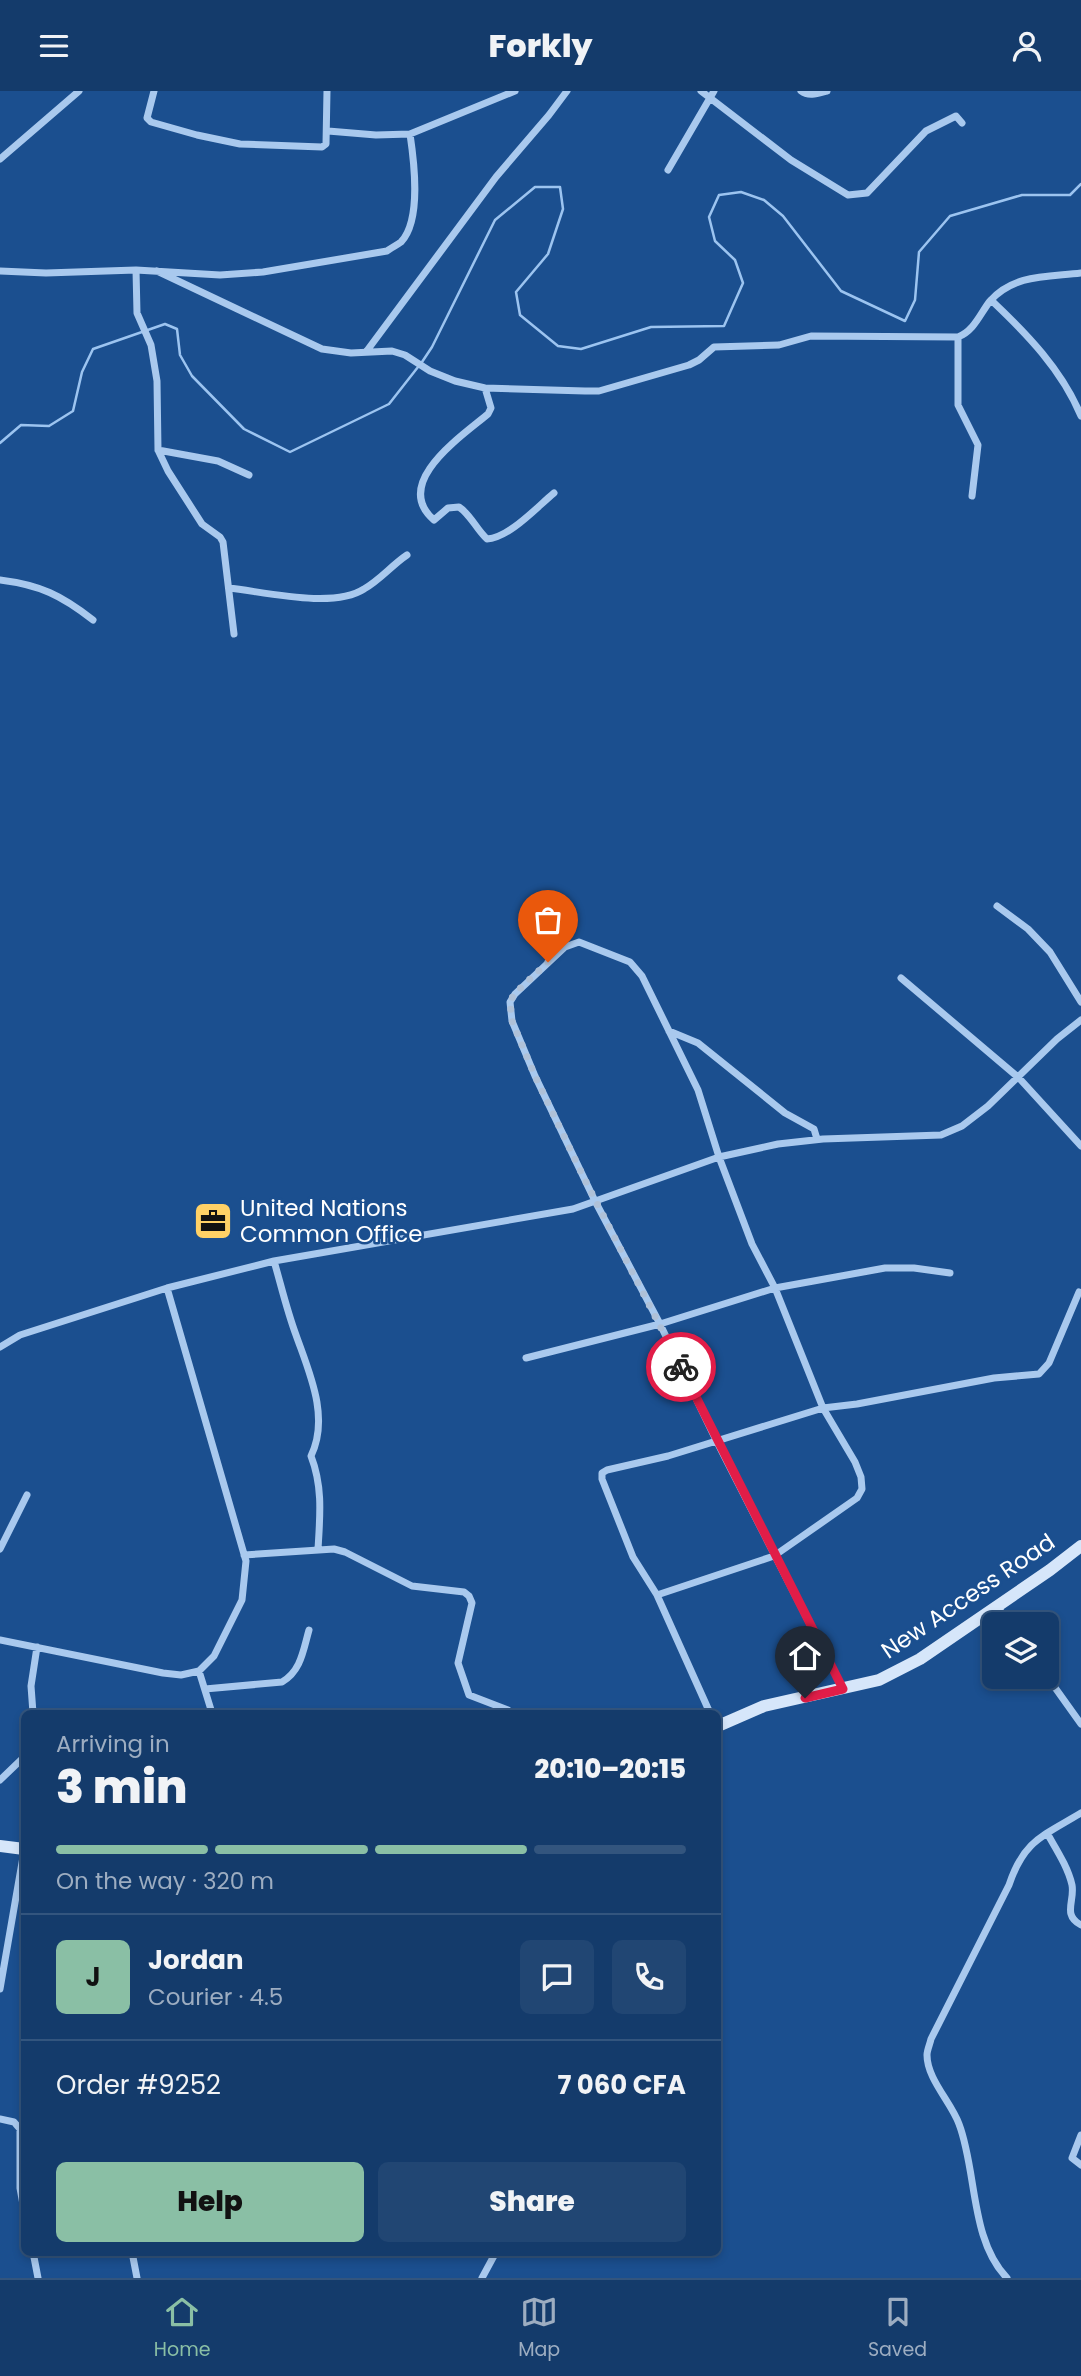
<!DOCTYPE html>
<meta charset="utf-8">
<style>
:root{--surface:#143b6b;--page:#214673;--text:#f1f3f6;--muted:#9dadc1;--line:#33557e;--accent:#8abfa5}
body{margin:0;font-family:Poppins,sans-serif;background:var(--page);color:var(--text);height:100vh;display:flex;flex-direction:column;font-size:26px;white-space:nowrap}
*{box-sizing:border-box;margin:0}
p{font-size:23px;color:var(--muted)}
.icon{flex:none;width:38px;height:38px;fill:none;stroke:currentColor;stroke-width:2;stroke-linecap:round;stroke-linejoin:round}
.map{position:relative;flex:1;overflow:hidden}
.panel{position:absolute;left:21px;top:1619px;width:700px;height:546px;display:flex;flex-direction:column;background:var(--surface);border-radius:10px;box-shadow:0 4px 10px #0003,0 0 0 2px var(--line)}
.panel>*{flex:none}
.buttons{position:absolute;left:982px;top:1521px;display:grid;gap:14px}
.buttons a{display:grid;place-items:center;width:77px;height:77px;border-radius:10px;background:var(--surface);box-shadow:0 4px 10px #0003,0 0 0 2px var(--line);font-size:35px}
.pin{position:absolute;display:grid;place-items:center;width:60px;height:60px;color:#fff;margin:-72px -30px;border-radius:50% 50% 50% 0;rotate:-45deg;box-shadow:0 0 7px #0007}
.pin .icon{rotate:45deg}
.courier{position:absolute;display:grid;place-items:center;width:70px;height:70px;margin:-35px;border:5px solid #e11d48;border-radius:50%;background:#fff;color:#222;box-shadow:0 2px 9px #0007}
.summary em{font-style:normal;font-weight:800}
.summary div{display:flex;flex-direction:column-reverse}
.summary{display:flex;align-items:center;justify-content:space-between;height:119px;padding:0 35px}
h1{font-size:46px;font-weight:800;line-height:52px}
.bar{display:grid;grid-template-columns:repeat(4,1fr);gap:10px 7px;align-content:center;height:84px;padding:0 35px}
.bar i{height:9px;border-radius:5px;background:var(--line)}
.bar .on{background:var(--accent)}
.bar p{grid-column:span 4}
.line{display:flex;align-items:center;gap:18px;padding:0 35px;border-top:2px solid var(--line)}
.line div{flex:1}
.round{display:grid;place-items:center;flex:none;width:74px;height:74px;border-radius:10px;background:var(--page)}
.primary-button{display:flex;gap:14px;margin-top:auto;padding:14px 35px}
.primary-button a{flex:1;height:80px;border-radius:10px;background:var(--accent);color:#111;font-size:28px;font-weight:800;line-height:80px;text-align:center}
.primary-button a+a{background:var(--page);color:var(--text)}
header{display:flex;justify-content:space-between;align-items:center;height:91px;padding:0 35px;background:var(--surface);font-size:32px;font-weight:800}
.dock{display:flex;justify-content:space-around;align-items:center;height:98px;border-top:2px solid var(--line);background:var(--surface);font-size:19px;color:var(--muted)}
.dock a{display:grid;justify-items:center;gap:4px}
.dock .on{color:var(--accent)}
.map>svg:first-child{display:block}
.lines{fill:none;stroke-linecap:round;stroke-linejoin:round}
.stream{stroke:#9cc4f0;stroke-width:2.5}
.minor{stroke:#a9c9ee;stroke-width:7}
.secondary{stroke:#d6e6fa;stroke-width:12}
.done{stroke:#afc1d8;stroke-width:7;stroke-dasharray:0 12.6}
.route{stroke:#e11d48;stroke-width:9}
.labels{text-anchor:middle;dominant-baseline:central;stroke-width:5;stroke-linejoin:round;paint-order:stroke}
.poi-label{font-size:23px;fill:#fff;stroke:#1b4f8f;text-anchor:start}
.street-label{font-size:23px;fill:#fff;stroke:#1b4f8f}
</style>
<header><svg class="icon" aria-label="menu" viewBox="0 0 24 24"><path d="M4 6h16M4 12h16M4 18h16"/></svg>Forkly<svg class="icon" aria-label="person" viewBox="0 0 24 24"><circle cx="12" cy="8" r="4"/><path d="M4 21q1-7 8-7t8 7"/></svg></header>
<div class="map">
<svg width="1081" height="2187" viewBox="0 0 1081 2187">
<rect width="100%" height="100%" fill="#1b4f8f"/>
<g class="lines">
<path class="stream" d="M422 271 432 256 495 129 535 96H560L563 118 548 163 516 201 520 224 558 255 581 258 651 236 724 235 743 192 735 169 715 150 709 126 719 104 741 101 764 109 783 125 841 200 905 230 915 209 919 161 950 125 1022 104H1070L1081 93
M0 352 21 334 49 335 73 320 82 281 93 258 165 233 177 238 180 264 192 285 244 338 290 361 389 313 418 276"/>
<path class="minor" d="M154 0 147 27 151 31 197 44 240 53 322 56 326 53 327 0
M701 0 791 69 848 104 867 102 926 40 956 25 962 32
M801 0C809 6 819 2 827 0
M328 40 376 44 410 43 515 0
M0 68 79 0
M668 79 714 0
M136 179 137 222 151 254 157 290 158 359 168 380 202 433 220 446 223 451 234 543
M0 180 46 182 136 179 220 184 263 181 387 160C391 157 397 154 401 151 422 129 414 70 410 43
M157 180 322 258 351 262 392 260 405 264 430 280 455 290 485 297 585 300H599L689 274 699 269 714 256 779 254 811 245 958 246C974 240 980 223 990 210 1014 183 1048 186 1081 182
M991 209C1027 243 1062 279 1081 325
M958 246V314L978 354 972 405
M366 261 496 86 549 24 567 0
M485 297 491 317 488 323C462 345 391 392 434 429L448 417 459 416C471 424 476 438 487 448 509 447 537 416 554 402
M158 359 218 370 249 384
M0 489C40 494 61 504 93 529
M229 497C265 501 333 518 364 498 380 489 392 474 407 464
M997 815 1028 838 1050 861 1081 911
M901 887 1019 987 1081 1055
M669 940 698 952 785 1022 814 1038 817 1048
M274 1170C281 1194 287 1220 296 1244 309 1281 330 1326 311 1365 323 1396 320 1425 318 1458
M0 1256 20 1244 167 1197 274 1170 573 1118 719 1066 778 1053 823 1048 941 1044 962 1035 988 1015 1057 948 1081 929
M526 1267 660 1233 775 1197 885 1177H914L950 1182
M0 1458 27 1404
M244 1464 334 1458 345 1461 412 1495 464 1501 469 1505 472 1512 458 1572 469 1604 508 1619 510 1622
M657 1504 774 1465 857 1407 862 1398 861 1386 855 1371 823 1317 775 1197 752 1153 719 1066 698 999 642 885 630 871 579 851 565 856 515 903 510 911 512 930 535 985 595 1110 660 1233 716 1349 843 1598
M997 1515 1010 1533
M0 1549 163 1582 181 1584 199 1580 214 1565 242 1509 246 1470 167 1197
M199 1580 212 1622
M1046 1584 1081 1633
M205 1598 282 1591C301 1580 303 1560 309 1539
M33 1622 31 1595 37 1556
M710 1622 657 1504 633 1466 602 1388V1382L607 1379 668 1365 823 1317 857 1313 994 1287 1039 1283 1049 1272 1079 1201
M0 1689 24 1666
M1047 1742C1056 1758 1068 1776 1072 1794 1075 1810 1062 1824 1081 1834
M0 1898 24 1760
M0 2028 14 2031 20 2038V2097L24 2119
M1081 2044 1072 2067 1081 2074
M33 2161 38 2187
M132 2161 137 2187
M482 2187 496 2161
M1007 2187C970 2149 977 2080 959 2033 951 2011 927 1988 927 1964 927 1959 930 1953 931 1948L1009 1794C1024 1749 1043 1745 1081 1722"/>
<path class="secondary" d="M718 1635 764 1615 879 1589 920 1568 1050 1479 1081 1455
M0 1755 24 1758"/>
</g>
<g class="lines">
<path class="done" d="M548 871 514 903 510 911 512 930 535 985 583 1085 681 1276"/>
<path class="route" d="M681 1276 843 1598 805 1607"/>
</g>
<defs>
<g id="office-square" transform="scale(2.0125)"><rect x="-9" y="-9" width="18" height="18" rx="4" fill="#ffd166" stroke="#1b4f8f"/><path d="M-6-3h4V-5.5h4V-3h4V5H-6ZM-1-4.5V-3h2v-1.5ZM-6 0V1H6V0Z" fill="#111"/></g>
</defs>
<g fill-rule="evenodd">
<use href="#office-square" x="213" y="1130"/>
</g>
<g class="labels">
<g class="poi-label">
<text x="240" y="1117">United Nations<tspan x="240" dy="26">Common Office</tspan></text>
</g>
<g class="street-label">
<text transform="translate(968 1505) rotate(-34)">New Access Road</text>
</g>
</g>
</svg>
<div class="buttons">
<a><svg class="icon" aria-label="layers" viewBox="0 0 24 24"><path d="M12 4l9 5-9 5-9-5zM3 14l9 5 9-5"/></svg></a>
</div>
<div class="pin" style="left:548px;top:871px;background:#ea580c"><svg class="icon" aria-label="bag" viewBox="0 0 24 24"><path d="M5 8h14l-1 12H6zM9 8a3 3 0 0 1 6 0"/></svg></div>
<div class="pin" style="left:805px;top:1607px;background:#1f2937"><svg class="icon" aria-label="home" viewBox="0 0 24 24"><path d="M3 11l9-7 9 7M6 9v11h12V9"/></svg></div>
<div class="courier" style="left:681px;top:1276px"><svg class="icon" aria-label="bike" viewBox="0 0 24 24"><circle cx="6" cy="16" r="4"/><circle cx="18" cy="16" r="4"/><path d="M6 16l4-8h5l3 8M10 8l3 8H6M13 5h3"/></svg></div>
<section class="panel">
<div class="summary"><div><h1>3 min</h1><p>Arriving in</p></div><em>20:10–20:15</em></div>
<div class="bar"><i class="on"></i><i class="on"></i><i class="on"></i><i></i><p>On the way · 320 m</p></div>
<div class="line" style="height:126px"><b class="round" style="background:var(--accent);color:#111">J</b><div><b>Jordan</b><p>Courier · 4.5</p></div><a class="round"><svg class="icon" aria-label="chat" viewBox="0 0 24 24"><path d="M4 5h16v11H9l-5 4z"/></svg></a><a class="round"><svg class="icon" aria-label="phone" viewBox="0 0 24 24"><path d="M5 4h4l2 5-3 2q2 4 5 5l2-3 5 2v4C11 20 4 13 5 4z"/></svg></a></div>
<div class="line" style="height:91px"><div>Order #9252</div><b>7 060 CFA</b></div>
<div class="primary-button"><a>Help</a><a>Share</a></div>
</section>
</div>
<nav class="dock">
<a class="on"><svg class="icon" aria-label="home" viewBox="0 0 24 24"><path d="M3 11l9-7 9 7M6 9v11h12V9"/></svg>Home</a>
<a><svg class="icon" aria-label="map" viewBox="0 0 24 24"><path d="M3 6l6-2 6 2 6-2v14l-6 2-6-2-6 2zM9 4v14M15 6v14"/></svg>Map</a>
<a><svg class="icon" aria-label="saved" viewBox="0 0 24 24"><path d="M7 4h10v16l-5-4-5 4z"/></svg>Saved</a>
</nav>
